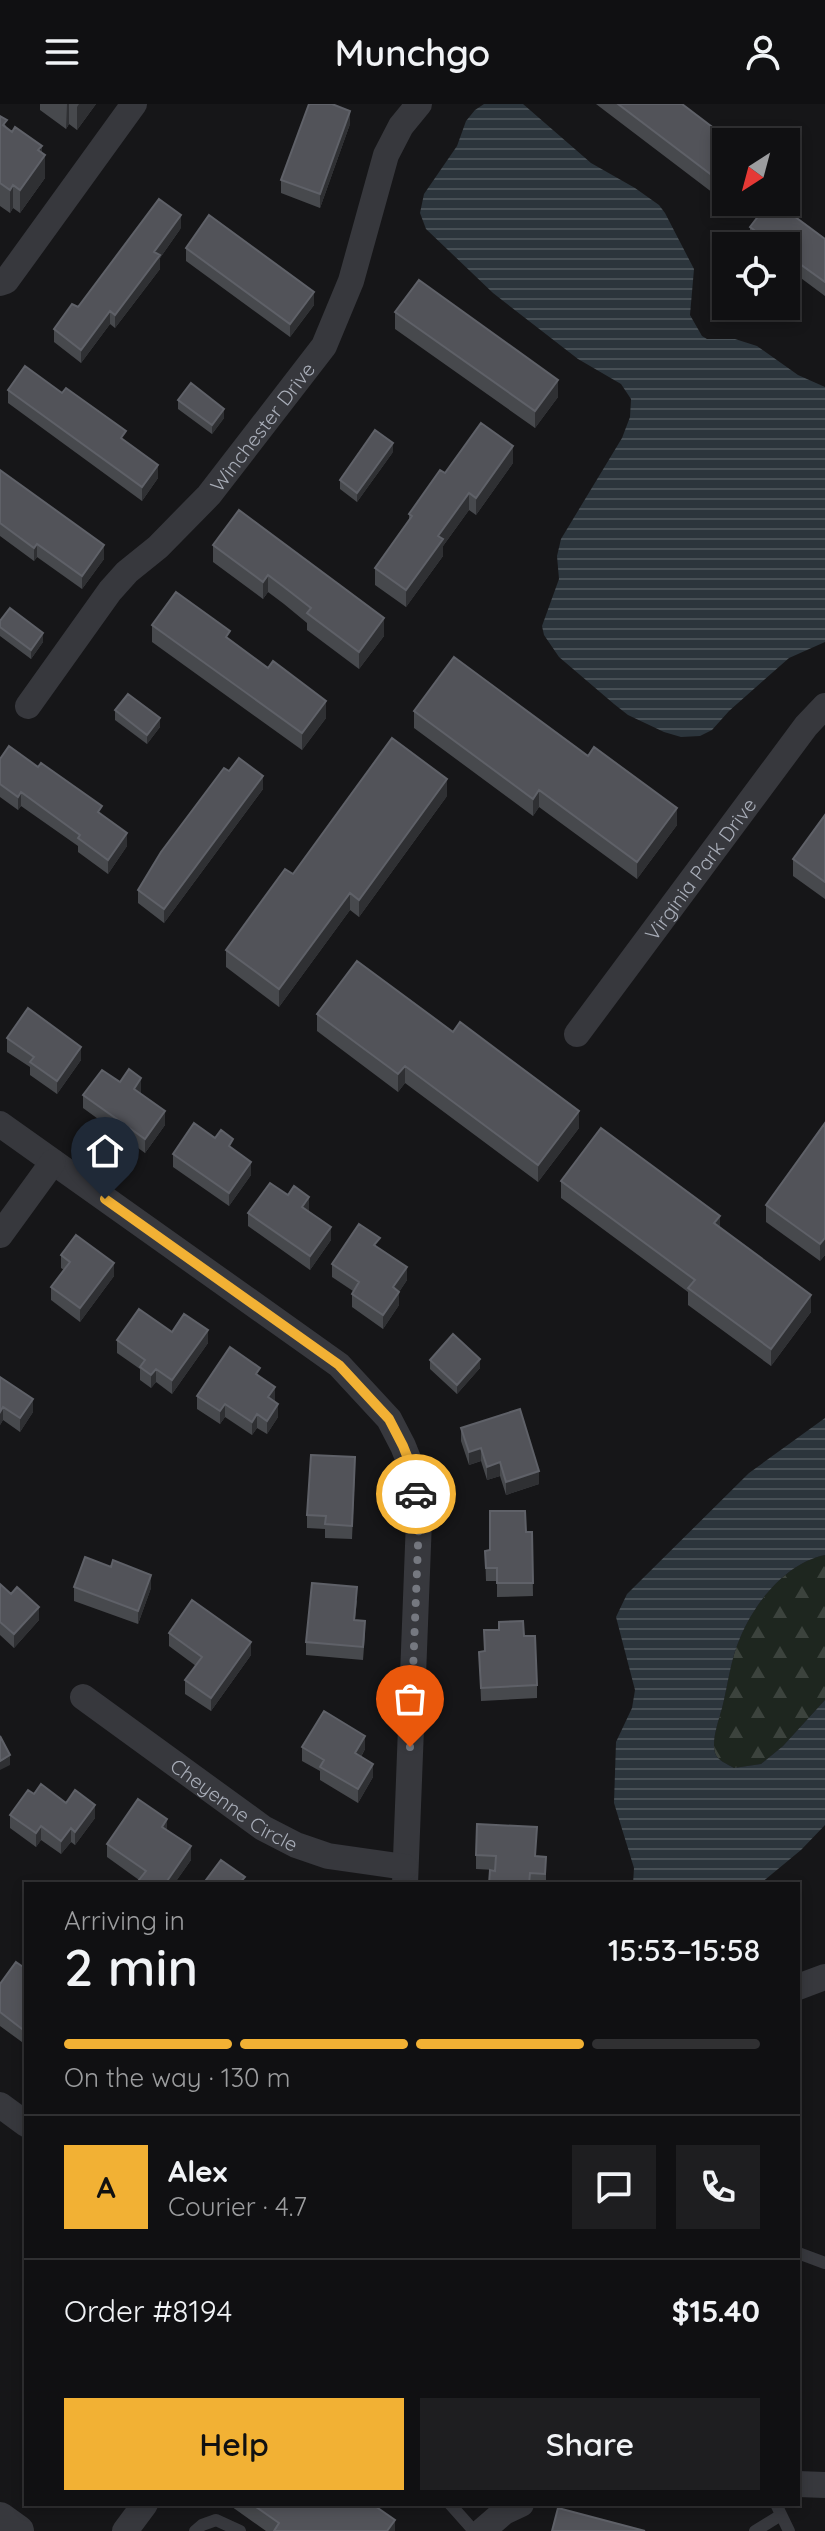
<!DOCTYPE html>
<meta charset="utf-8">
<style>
:root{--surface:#101012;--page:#1e1e20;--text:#f1f3f6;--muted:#9c9d9f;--line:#303032;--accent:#f2b134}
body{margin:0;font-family:Quicksand,sans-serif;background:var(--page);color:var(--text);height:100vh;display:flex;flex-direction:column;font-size:30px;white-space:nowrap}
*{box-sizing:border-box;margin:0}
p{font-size:26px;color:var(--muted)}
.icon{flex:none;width:44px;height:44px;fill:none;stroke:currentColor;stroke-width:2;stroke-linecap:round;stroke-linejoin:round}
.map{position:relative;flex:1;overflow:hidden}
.drawer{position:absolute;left:24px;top:1778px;width:776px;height:624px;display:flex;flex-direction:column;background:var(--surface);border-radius:0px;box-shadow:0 4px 12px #0003,0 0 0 2px var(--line)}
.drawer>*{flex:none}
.needle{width:52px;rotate:216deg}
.buttons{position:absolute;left:712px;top:24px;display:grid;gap:16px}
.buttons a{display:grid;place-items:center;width:88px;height:88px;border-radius:0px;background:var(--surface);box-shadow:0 4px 12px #0003,0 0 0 2px var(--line);font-size:40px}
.pin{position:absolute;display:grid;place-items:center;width:68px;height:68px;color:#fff;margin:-82px -34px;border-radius:50% 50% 50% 0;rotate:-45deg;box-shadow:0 0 8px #0007}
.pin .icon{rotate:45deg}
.courier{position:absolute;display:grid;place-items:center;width:80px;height:80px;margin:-40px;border:6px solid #f2b134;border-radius:50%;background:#fff;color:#222;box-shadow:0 2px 10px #0007}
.head em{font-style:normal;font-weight:600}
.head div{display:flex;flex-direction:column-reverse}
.head{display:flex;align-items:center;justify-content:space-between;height:136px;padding:0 40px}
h1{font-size:52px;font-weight:600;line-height:60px}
.bar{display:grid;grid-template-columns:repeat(4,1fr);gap:12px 8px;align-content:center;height:96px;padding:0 40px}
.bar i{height:10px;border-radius:6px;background:var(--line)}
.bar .on{background:var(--accent)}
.bar p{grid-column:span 4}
.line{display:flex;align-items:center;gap:20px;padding:0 40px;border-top:2px solid var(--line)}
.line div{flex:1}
.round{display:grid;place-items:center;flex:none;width:84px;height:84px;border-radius:0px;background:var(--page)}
.cta{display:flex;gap:16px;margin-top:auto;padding:16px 40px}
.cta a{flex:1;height:92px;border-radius:0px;background:var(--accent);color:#111;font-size:32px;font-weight:600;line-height:92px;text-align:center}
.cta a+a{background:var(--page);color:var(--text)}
header{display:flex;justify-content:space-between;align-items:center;height:104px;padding:0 40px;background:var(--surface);font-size:36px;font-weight:600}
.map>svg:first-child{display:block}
.forest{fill:url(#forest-firs)}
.water{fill:url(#water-rules)}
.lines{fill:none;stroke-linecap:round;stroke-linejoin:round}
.service{stroke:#37383d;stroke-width:12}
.minor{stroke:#37383d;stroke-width:26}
.tertiary{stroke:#37383d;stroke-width:32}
.wall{fill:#47494d}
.shaded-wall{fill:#2f3033}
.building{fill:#525359;stroke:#5f6168;stroke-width:2}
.done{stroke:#757880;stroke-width:8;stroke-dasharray:0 14.4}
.route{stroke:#f2b134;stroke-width:10}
.labels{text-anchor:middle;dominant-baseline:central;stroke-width:6;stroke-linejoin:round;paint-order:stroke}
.street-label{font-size:20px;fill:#a8adb8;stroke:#111113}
</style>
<header><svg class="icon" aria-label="menu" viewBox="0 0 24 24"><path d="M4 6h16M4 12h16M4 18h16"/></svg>Munchgo<svg class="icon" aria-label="person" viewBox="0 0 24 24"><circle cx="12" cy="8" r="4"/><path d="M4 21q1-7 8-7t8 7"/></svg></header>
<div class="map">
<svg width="825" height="2427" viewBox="0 0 825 2427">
<defs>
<pattern id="forest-firs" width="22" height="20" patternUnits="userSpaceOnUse" patternTransform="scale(2)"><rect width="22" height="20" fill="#1e261f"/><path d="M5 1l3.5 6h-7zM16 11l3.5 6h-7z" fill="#3c433d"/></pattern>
<pattern id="water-rules" width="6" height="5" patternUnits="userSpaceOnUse" patternTransform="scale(2)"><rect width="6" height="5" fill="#2c353c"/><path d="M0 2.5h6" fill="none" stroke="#485056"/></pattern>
</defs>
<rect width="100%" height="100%" fill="#161618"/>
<path class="forest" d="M825 1451V1596L783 1642 761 1660 734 1664C727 1660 717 1656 715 1649 711 1634 720 1614 723 1600 728 1579 731 1554 740 1534 755 1498 786 1459 825 1451Z"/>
<path class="water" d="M484 0H523L591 59 635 84 659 101 665 109 694 165 690 211 702 232 707 235H735L757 242 798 271 825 283V538L789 554 729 607 712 626 700 632 681 633 664 628 628 611 614 600 559 553 544 531 542 522 559 475 557 452 561 435 622 334 630 313 631 295 621 280 578 255 493 189 426 125 420 109 424 90 457 42 466 17 475 6Z
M825 1314V1451C786 1459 755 1498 740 1534 731 1554 728 1579 723 1600 720 1614 711 1634 715 1649 717 1656 727 1660 734 1664L761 1660 783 1642 825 1596V1721L801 1746 760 1780H633L634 1764 614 1699 616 1638 632 1604 635 1586 616 1513 627 1490 749 1369Z"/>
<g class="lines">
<path class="service" d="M798 2149 825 2159
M450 2400 474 2427
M776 2400 789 2427
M195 2427 202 2421 216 2416 240 2427
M755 2427 781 2411"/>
<g class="minor">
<path d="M0 179 6 177 134 0"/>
<path id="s1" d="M28 602 110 487 127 468 158 443 209 391 324 242 351 177 386 51 401 22 419 0"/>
<path id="s2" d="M577 930 806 622 825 602"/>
<path d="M0 1020 339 1261 389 1315 403 1342 413 1367 419 1416 405 1780"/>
<path d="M0 1131 53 1058"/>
<path id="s3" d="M83 1593 263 1724 296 1741 328 1752 405 1763"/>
<path d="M798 1883 825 1873"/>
<path d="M0 2001 26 2020"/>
<path d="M798 2380 825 2381"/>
<path d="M125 2427 145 2400"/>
<path d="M482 2427 504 2408 521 2400"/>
</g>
<path class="tertiary" d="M0 2414 18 2427"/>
</g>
<path class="wall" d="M40 0H96L77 26 69 20 66 25 40 6Z
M596 0H682L732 38 713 89Z
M0 12 7 24 42 49 45 74 20 109 13 104 10 109 0 102Z
M350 20 320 104 281 89V76Z
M750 123 825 135V192L786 163V142H758L750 137Z
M181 124 160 154V165L115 224 110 220 81 259 54 238V225L78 203Z
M186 144 314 201 290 233 186 157Z
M395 208 558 293 535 324 395 225Z
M8 286 158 374 142 397 8 299Z
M178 296 224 314 212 330 178 305Z
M393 348 357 398 340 385V376Z
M513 359 476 411 469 406 443 442V452L406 503 375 481V464L409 417V410L445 369Z
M0 366 104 455 82 485 37 453 34 457 0 432Z
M213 441 384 532 359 565 307 526V519L284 500 268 488 263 495 213 458Z
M0 517 43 538 31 555 0 532Z
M152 521 230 536 326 614 302 646 152 538Z
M115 606 160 623 147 640 115 616Z
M414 607 677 721 637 775 539 703 533 712 414 624Z
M0 655 102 711 127 742 108 770 78 748V742L21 702 18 706 0 693Z
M229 667 263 685 164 819 138 799V786Z
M447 692 359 813 350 806 279 903 226 863V846L293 770Z
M825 711V795L793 772V755Z
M317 910 579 1024 538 1078 405 979 398 988 317 927Z
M7 934 81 956 57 990 30 971V963L7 948Z
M120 978 141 988 140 989 165 1021 145 1049 83 1004V991Z
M825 1019V1151L820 1157 766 1118V1101Z
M215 1034 233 1045 251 1071 229 1102 173 1063V1050Z
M561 1077 720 1124 811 1208 771 1262 688 1201V1188L561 1094Z
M288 1091 309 1106 308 1107 331 1136 310 1166 248 1122V1109Z
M380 1145 407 1176 399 1188V1201L383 1225 352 1203V1190L353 1187 332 1173V1160Z
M61 1151 114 1172 80 1218 51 1196V1183L64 1166 61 1164Z
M172 1228 208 1239 172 1290 156 1278 151 1284 140 1276V1265L117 1249V1236Z
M430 1256 480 1264 457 1290 430 1265Z
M0 1273 33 1308 20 1328 3 1316 0 1321Z
M260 1273 275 1296 278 1313 267 1330 257 1324 252 1331 225 1313 220 1320 197 1305V1292Z
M461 1324 539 1380 506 1391 500 1372 487 1376 481 1357 469 1361 461 1337Z
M355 1366 352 1435 325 1434V1425L307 1424V1411Z
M526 1428H532L533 1492 497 1493V1477H486L485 1447 490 1446Z
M111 1463 151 1484 138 1520 74 1497V1483Z
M0 1480 39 1516 14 1544 0 1531Z
M357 1496 355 1516 365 1530 363 1556 306 1551V1538Z
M484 1526 524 1532 537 1581V1594L481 1597 479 1548 484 1547Z
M169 1529 251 1551 211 1607 185 1590V1576L196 1562 169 1542Z
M302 1643 365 1645 361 1653 373 1673 358 1699 320 1676V1667L302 1657Z
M34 1690 66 1699 95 1714 75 1741 71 1738 61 1750 41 1736 36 1743 10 1724V1711Z
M167 1726 191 1756 174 1780H139V1776L107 1753V1740Z
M476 1751 536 1752 546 1766V1780H489L495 1766 476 1765Z
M26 1865V1941L0 1922V1880Z
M228 2400H372L395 2427H266Z"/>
<path class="shaded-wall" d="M67 0H69V20L66 25Z
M79 0H96L77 26V3Z
M350 7V20L320 104V90Z
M42 42V56L45 51V74L20 109V86Z
M726 54V71L713 89V72Z
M13 81V104L10 109V86Z
M181 111V124L160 154V165L115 224V211L154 148Z
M314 188V201L290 233V220Z
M110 207V220L81 259V246Z
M558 276V293L535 324V307Z
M224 305V314L212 330V321Z
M393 339V348L357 398V389Z
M513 342V359L476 411V394Z
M158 361V374L142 397V383Z
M469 389V406L443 442V452L406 503V486L438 432Z
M37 440V453L34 457V444Z
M104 441V455L82 485V472Z
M268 471V488L263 495V478Z
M384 514V532L359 565V548Z
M43 529V538L31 555V546Z
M326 597V614L302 646V629Z
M160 614V623L147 640V631Z
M263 672V685L164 819V805Z
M447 675V692L359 813V796Z
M539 686V703L533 712V695Z
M21 688V702L18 706V693Z
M677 704V721L637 775V758Z
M127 729V742L108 770V756Z
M350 789V806L279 903V885Z
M81 943V956L57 990V977Z
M405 962V979L398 988V970Z
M141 974V988L134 998V985Z
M165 1007V1021L145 1049V1035Z
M579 1007V1024L538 1078V1061Z
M251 1058V1071L229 1102V1089Z
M309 1093V1106L302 1116V1103Z
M720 1112V1129L714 1119Z
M331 1123V1136L310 1166V1152Z
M825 1134V1151L820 1157V1140Z
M114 1159V1172L80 1218V1204Z
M407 1163V1176L393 1197V1183Z
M399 1188V1201L383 1225V1211Z
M811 1191V1208L771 1262V1245Z
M208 1226V1239L172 1290V1276Z
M480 1255V1264L457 1290V1281Z
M156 1265V1278L151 1284V1271Z
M275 1283V1296L268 1307V1293Z
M33 1295V1308L20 1328V1314Z
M225 1300V1313L220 1320V1307Z
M278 1300V1313L267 1330V1317Z
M3 1303V1316L0 1321V1308Z
M257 1310V1324L252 1331V1318Z
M481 1344V1357L469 1361V1348Z
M500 1358V1372L487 1376V1363Z
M539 1367V1380L506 1391V1378Z
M151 1471V1484L138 1520V1507Z
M39 1503V1516L14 1544V1530Z
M251 1538V1551L211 1607V1594Z
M365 1632V1645L355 1663V1649Z
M10 1651V1661L0 1666V1657Z
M373 1660V1673L358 1699V1685Z
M95 1701V1714L75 1741V1728Z
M167 1715V1728L162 1723Z
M41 1722V1736L36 1743V1729Z
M71 1724V1738L61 1750V1737Z
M191 1742V1756L174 1780H165Z
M395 2416V2427H387Z"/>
<path class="building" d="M309 0H332L350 7 320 90 281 76Z
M618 0H682L732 38H726V54L713 72Z
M0 12 7 16 3 21 12 28 15 23 42 42 38 46 45 51 20 86 13 81 10 86 0 79Z
M159 95 181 111 154 148 160 151 115 211 110 207 81 246 54 225 72 200 78 203Z
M769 98H775L825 135V178L786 150V142H776L750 123Z
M209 111 314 188 290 220 186 144Z
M419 176 558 276 535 307 395 208Z
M25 262 62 289 66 284 126 327 121 334 158 361 142 383 8 286Z
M191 279 224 305 212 321 178 296Z
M481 319 513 342 476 394 469 389 438 432 443 435 406 486 375 464 412 412 409 410 440 366 445 369Z
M375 326 393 339 357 389 340 376Z
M0 366 104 441 82 472 37 440 34 444 0 419Z
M239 406 384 514 359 548 307 509 311 504 284 483 268 471 263 478 213 441Z
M176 488 230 527 226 533 268 564 273 557 326 597 302 629 152 521Z
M10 504 43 529 31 546 0 523V517Z
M454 553 588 652 594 643 677 704 637 758 539 686 533 695 414 607Z
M128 590 160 614 147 631 115 606Z
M392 634 447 675 359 796 350 789 279 885 226 846 285 765 293 770Z
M9 642 38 663 41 659 102 702 98 708 127 729 108 756 78 734 80 731 21 688 18 693 0 680V655Z
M239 654 263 672 164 805 138 786 161 748 224 664 229 667Z
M825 711V778L793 755Z
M357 857 453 928 460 918 579 1007 538 1061 405 962 398 970 317 910Z
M28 904 81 943 57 977 30 958 34 953 7 934Z
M129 965 141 974 134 985 165 1007 145 1035 83 991 102 966 120 978Z
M194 1019 215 1034 221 1026 233 1035 229 1042 251 1058 229 1089 173 1050Z
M825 1019V1134L820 1140 766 1101Z
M601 1024 720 1112 714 1119 811 1191 771 1245 688 1184 695 1176 561 1077Z
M270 1079 288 1091 294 1082 309 1093 302 1103 331 1123 310 1152 248 1109Z
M359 1120 380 1134 374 1141 407 1163 393 1183 399 1188 383 1211 352 1190 359 1178 332 1160Z
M76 1131 114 1159 80 1204 51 1183 70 1158 61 1151Z
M139 1205 172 1228 184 1210 208 1226 172 1276 156 1265 151 1271 140 1263 145 1256 117 1236Z
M453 1230 480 1255 457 1281 430 1256Z
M230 1243 260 1264 256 1270 275 1283 268 1293 278 1300 267 1317 257 1310 252 1318 225 1300 220 1307 197 1292Z
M0 1273 33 1295 20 1314 3 1303 0 1308Z
M520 1305 539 1367 506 1378 500 1358 487 1363 481 1344 469 1348 461 1324Z
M311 1351 355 1353 352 1422 325 1420 326 1412 307 1411Z
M490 1407H525L526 1428H532L533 1479H497V1464H486L485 1447 490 1446Z
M85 1453 111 1463 113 1456 151 1471 138 1507 74 1483Z
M312 1479 357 1483 354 1516 365 1517 363 1543 306 1538Z
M0 1480 11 1490 17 1483 39 1503 14 1530 0 1518Z
M192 1496 251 1538 211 1594 185 1576 202 1553 169 1529Z
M523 1517 524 1532H535L537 1581 481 1584 479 1548 485 1547 484 1526H499V1518Z
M324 1607 365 1632 355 1649 373 1660 358 1685 320 1663 324 1656 302 1643Z
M0 1632 10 1651 0 1657Z
M41 1680 66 1699 75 1686 95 1701 75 1728 71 1724 61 1737 41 1722 36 1729 10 1711 28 1686 34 1690Z
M138 1695 167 1715 162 1723 191 1742 165 1780H145L139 1776 146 1767 107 1740Z
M477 1720 537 1723 535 1752 546 1753 545 1770 530 1769 529 1780H489L490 1766 495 1767 496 1752 476 1751Z
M221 1756 245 1773 239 1780H203Z
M16 1858 26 1865V1928L0 1908V1880Z
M252 2400H372L395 2416 387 2427H274L279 2419Z
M558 2404 645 2427H552Z"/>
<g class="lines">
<path class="done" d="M410 1643 419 1416 416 1390"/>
<path class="route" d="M105 1095 339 1261 389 1315 403 1342 413 1367 416 1390"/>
</g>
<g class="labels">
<g class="street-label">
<text stroke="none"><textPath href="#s1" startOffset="366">Winchester Drive</textPath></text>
<text stroke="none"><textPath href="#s2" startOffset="206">Virginia Park Drive</textPath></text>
<text stroke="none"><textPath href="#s3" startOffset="186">Cheyenne Circle</textPath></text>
</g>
</g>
</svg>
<div class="buttons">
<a><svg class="needle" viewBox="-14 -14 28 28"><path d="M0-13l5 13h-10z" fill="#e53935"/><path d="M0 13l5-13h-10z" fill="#9c9d9f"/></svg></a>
<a><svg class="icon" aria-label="locate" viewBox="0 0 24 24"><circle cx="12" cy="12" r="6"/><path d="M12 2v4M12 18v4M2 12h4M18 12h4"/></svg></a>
</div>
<div class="pin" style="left:410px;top:1643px;background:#ea580c"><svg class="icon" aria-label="bag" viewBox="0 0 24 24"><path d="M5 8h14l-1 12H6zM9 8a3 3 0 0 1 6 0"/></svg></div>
<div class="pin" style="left:105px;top:1095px;background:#1f2937"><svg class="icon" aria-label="home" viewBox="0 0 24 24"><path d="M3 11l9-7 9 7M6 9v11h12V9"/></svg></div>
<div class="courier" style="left:416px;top:1390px"><svg class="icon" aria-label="car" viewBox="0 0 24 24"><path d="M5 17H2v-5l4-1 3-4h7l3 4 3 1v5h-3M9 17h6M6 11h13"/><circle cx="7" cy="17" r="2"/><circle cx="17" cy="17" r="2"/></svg></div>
<section class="drawer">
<div class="head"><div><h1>2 min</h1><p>Arriving in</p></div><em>15:53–15:58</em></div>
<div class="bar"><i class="on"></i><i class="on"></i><i class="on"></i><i></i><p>On the way · 130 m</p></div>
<div class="line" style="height:144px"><b class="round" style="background:var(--accent);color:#111">A</b><div><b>Alex</b><p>Courier · 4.7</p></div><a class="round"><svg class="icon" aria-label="chat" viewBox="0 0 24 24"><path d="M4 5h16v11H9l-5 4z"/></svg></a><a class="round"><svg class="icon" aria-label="phone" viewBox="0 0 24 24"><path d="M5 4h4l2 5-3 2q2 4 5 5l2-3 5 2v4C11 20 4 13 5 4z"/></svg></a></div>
<div class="line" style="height:104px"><div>Order #8194</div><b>$15.40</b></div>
<div class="cta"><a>Help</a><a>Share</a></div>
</section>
</div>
